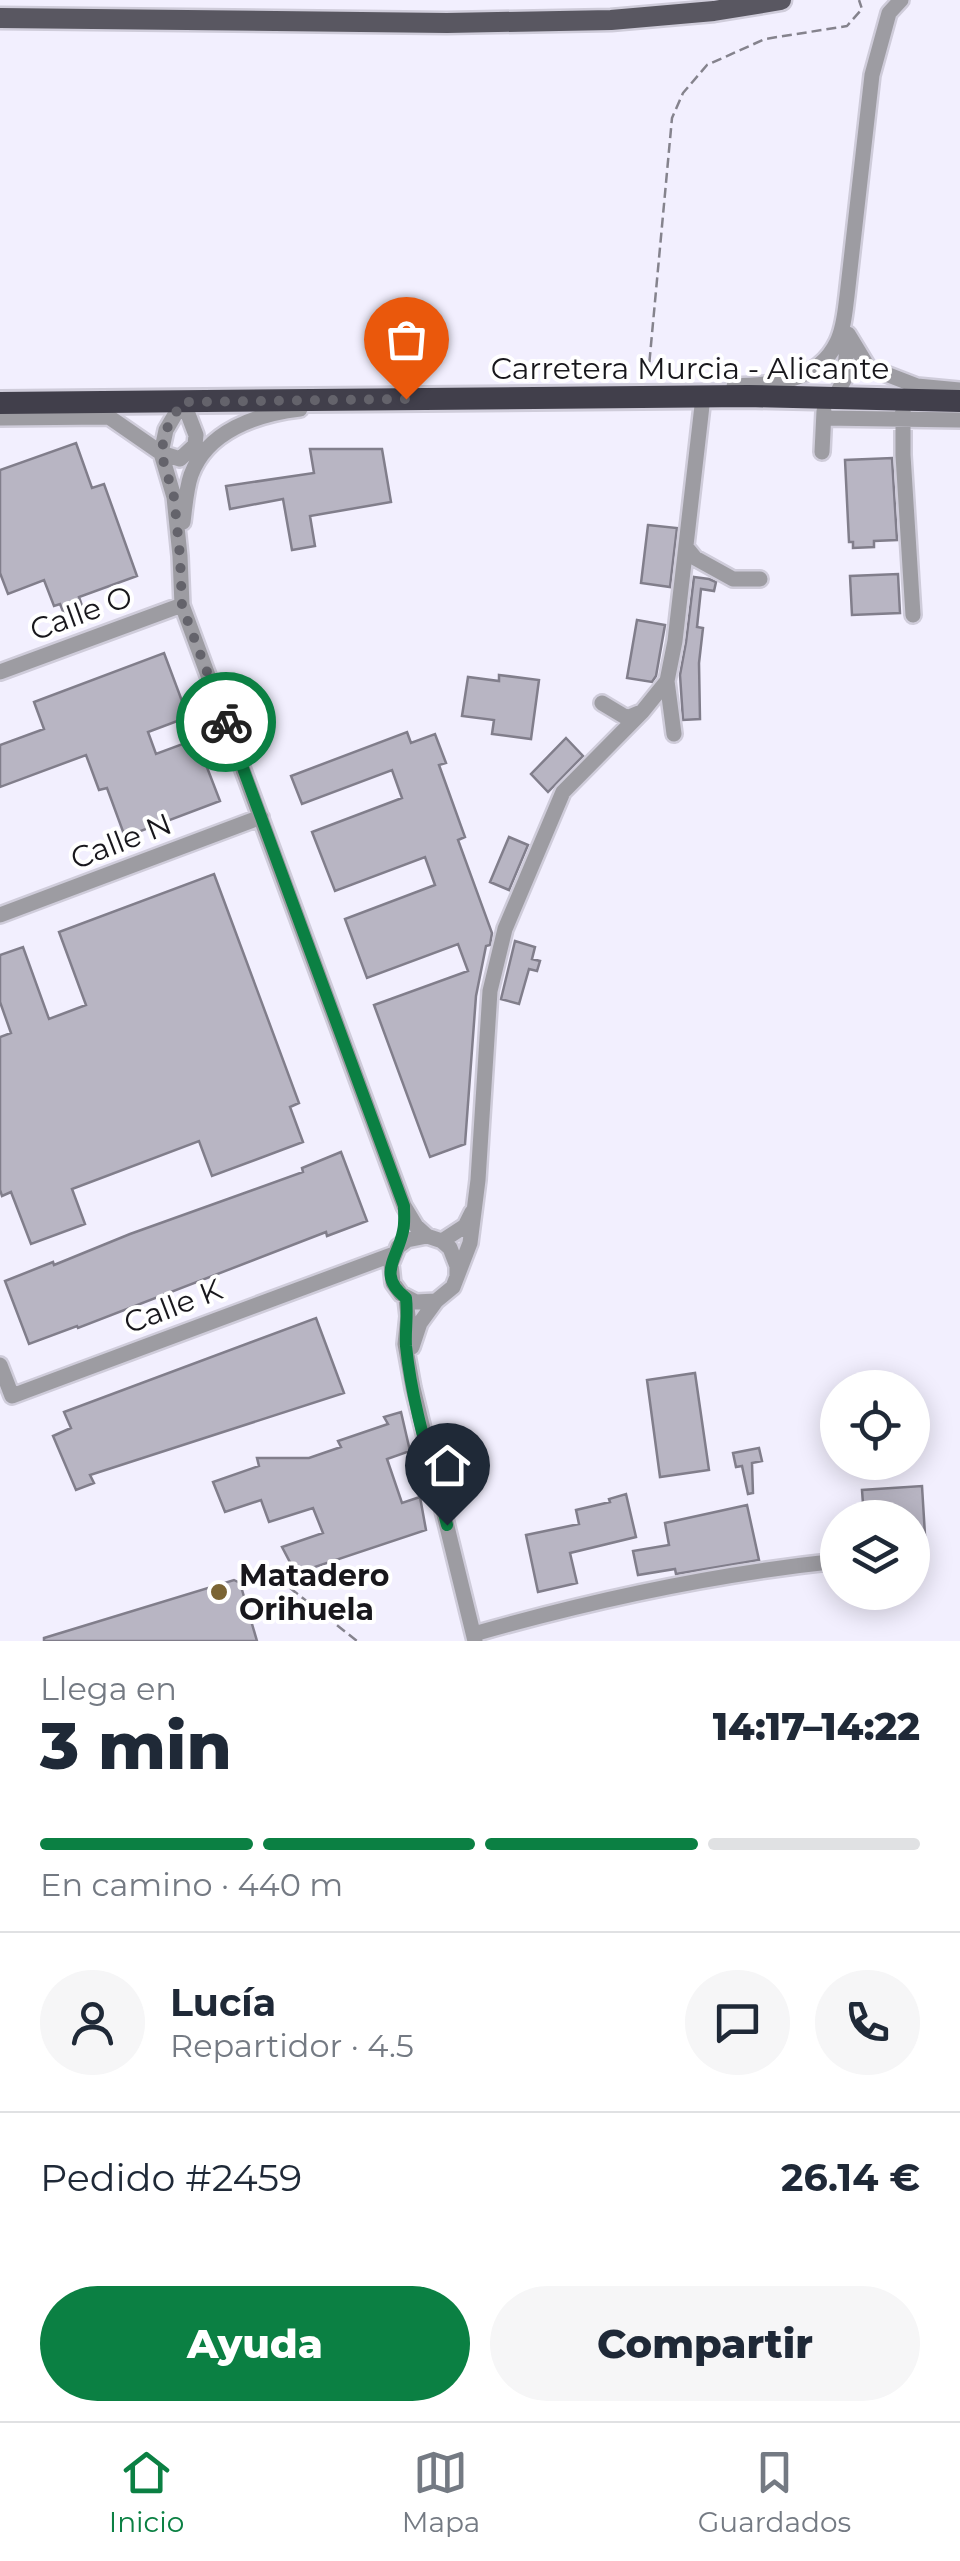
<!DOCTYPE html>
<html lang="es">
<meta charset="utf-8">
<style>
:root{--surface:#fff;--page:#f6f6f7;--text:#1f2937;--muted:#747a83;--line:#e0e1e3;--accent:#0b8043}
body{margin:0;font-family:Montserrat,sans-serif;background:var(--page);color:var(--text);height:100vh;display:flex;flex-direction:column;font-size:38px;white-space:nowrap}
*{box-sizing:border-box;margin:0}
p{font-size:32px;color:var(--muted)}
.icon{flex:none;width:55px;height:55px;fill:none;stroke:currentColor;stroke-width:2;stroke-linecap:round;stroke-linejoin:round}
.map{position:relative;height:1641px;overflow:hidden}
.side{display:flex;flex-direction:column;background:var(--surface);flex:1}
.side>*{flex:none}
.tools{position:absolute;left:820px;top:1370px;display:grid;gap:20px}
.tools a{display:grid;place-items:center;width:110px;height:110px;border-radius:50%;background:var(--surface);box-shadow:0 5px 25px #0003;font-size:50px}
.pin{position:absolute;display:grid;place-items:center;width:85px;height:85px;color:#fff;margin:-102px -42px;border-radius:50% 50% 50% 0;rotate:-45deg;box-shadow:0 0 10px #0007}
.pin .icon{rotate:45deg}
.courier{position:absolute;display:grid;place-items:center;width:100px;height:100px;margin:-50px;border:8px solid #0b8043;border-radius:50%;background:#fff;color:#222;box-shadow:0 2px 12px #0007}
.overview em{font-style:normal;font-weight:800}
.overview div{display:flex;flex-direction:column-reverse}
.overview{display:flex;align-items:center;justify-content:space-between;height:170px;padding:0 40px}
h1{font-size:65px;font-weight:800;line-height:75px}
.bar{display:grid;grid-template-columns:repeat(4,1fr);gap:15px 10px;align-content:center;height:120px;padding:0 40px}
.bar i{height:12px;border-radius:8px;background:var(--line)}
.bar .on{background:var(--accent)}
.bar p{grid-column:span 4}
.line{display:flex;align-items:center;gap:25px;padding:0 40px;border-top:2px solid var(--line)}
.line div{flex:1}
.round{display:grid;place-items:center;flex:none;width:105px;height:105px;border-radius:52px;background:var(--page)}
.primary-button{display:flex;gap:20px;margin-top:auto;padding:20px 40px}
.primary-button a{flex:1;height:115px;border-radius:60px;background:var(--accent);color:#fff;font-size:40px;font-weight:800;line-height:115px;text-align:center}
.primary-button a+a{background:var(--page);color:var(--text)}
.tabs{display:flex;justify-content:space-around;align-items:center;height:140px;border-top:2px solid var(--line);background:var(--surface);font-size:28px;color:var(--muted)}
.tabs a{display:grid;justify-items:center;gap:5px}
.tabs .on{color:var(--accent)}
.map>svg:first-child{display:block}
.building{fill:#b8b5c3;stroke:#817e8b;stroke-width:2.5}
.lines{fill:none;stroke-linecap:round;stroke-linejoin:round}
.minor-casing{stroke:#cfccda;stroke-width:20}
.major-casing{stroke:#cfccda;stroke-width:25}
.highway-casing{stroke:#cfccda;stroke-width:28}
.path{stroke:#85838d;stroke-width:2.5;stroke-dasharray:10 5;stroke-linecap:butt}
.minor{stroke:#9d9ca2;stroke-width:15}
.major{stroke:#595761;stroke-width:20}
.highway{stroke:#413f4b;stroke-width:22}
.done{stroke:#64636b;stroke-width:10;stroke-dasharray:0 18}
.route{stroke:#0b8043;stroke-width:12}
.poi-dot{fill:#7b6434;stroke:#fff;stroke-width:4}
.labels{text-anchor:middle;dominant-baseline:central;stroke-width:8;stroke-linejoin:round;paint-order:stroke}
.street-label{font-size:30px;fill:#18171c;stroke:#fff}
.poi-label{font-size:30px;font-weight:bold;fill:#18171c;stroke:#fff;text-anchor:start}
</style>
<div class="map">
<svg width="960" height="1641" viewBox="0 0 960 1641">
<rect width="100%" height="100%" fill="#f2effe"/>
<path class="building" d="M76 443 92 488 104 484 137 576 79 597 85 615 67 621 60 604 54 606 44 580 8 594 0 573V470Z
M310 449H382L391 502 310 516 315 546 292 550 283 499 230 509 226 486 314 473Z
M892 458 897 540 874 541V547L853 548V542H849L845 460Z
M648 525 677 528 670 587 641 583Z
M898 574 900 613 852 615 850 576Z
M694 577 709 579 716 582 714 591 701 589 697 627 703 628 699 663 700 719 683 720 680 675 686 642Z
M637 620 665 625 656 676 652 682 627 678Z
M164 653 188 717 148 732 156 754 196 739 220 801 125 837 107 788 99 790 86 755 0 787V745L44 729 34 702Z
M499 675 539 680 531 739 492 734 494 720 462 716 468 677 499 681Z
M407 732 411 743 435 734 446 763 439 765 465 837 458 840 492 933 490 945 486 946 476 996 465 1144 430 1157 374 1005 468 971 458 944 367 978 345 919 435 885 425 857 335 891 312 832 402 798 392 770 302 804 291 776Z
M566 738 583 756 548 792 531 774Z
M509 837 528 845 509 890 490 882Z
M214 874 299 1103 290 1107 303 1142 212 1176 199 1141 72 1189 85 1224 31 1244 11 1192 2 1196 0 1190V1037L11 1033 0 1002V955L23 947 49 1019 86 1005 59 932Z
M515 941 535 947 532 959 540 961 537 971 529 969 519 1004 501 999Z
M341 1152 367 1221 327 1236 326 1232 78 1328 77 1326 29 1344 5 1281 53 1262 54 1265 130 1234 303 1172 302 1168Z
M316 1318 344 1393 90 1475 94 1483 76 1490 53 1436 71 1428 64 1412Z
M695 1373 709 1470 660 1477 647 1380Z
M401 1412 410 1451 387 1459 402 1503 420 1497 426 1530 303 1571 292 1566 282 1547 323 1533 313 1508 269 1522 261 1500 225 1512 213 1482 259 1466 257 1458H309L341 1447 338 1441 388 1424 384 1417Z
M759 1448 762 1461 752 1463 753 1493 748 1494 742 1466 736 1467 733 1453Z
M922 1486 925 1535H912V1518H864L862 1490Z
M626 1494 636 1537 570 1553 577 1583 538 1592 526 1535 579 1524 576 1510 610 1502 609 1499Z
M747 1505 759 1560 676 1574 675 1569 638 1575 633 1551 669 1545 665 1523Z
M234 1580 240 1583 257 1641H44V1638Z"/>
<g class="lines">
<g class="minor-casing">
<path id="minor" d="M848 334 868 367 917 386 960 390
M734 386C773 385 818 382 837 342 844 328 845 311 847 296L872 75 889 13 901 0
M835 397 844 380 848 335
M903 398V455L913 615
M183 401 166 430 161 453 180 459 194 446
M183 401 196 435 194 454
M0 418 109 417 161 453 174 497 180 556 182 605 404 1206 416 1226 427 1236
M824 418 960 420
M822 452 824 411
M183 522C185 507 186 489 191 475 207 431 257 414 300 409
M686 547 695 558 733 579H760
M0 672 182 605
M667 681 674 734
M602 703 627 718 639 713
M0 915 261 817
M442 1241 465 1226 472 1212
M457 1276V1266L450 1248 442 1241 427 1236 407 1240 398 1247 391 1264 393 1283 401 1294 416 1302 436 1301 453 1287 470 1243 478 1180 490 991 505 929 563 792 642 712 667 681 675 641 703 397
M406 1299 408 1316 405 1344 413 1388 475 1641
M412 1347 420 1323 436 1301
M0 1365 12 1396 394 1254
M912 1553 919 1552
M474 1634C593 1600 714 1574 838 1561"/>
</g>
<g class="major-casing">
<path id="major" d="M0 18 447 23 611 20 714 11 781 0"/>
</g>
<g class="highway-casing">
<path id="highway" d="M0 403 748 396 960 401"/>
</g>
<path class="path" d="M648 377 672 118 683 93 707 65 765 39 847 26 862 9 859 0
M290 1588 357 1641"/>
<use href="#minor" class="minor"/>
<use href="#major" class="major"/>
<use href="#highway" class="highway"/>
</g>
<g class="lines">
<path class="done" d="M226 722 182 606 180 556 174 497 161 453 166 430 182 402 406 399"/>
<path class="route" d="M226 722 404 1206C404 1214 405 1223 403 1231 398 1258 376 1275 406 1298 408 1315 405 1331 406 1346 412 1406 432 1467 447 1525"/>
</g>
<circle class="poi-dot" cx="219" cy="1592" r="10"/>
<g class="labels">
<g class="street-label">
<text x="690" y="368">Carretera Murcia - Alicante</text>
<text transform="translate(81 613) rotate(-20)">Calle O</text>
<text transform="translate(121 841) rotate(-21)">Calle N</text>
<text transform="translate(173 1306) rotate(-21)">Calle K</text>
</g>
<g class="poi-label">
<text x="239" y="1575">Matadero<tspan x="239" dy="34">Orihuela</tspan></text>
</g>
</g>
</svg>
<div class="tools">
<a><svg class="icon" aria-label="locate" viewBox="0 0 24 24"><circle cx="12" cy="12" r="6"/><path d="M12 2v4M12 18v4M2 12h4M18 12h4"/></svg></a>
<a><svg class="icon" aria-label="layers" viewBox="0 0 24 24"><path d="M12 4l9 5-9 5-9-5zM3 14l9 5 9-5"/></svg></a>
</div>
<div class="pin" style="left:406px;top:399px;background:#ea580c"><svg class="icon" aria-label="bag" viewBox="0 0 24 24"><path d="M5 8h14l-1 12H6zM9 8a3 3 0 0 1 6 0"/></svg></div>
<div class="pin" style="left:447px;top:1525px;background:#1f2937"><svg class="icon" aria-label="home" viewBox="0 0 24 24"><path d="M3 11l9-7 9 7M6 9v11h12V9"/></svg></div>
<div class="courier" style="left:226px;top:722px"><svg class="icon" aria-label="bike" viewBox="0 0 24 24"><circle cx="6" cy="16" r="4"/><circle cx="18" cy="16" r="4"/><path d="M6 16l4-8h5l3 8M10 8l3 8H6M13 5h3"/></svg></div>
</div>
<section class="side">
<div class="overview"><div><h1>3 min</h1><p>Llega en</p></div><em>14:17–14:22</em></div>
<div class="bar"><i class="on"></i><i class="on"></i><i class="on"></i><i></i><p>En camino · 440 m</p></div>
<div class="line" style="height:180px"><a class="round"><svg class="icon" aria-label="person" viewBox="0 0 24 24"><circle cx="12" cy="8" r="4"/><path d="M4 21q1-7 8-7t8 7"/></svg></a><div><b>Lucía</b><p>Repartidor · 4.5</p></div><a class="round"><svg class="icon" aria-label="chat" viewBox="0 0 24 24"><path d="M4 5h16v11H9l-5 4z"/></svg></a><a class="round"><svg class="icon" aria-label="phone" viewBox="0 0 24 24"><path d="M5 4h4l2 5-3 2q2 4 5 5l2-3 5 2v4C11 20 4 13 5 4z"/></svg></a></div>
<div class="line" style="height:130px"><div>Pedido #2459</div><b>26.14 €</b></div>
<div class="primary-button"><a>Ayuda</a><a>Compartir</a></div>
</section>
<nav class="tabs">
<a class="on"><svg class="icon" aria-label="home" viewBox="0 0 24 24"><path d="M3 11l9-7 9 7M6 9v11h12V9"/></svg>Inicio</a>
<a><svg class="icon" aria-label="map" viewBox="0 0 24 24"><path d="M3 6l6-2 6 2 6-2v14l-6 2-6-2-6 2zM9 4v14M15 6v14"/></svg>Mapa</a>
<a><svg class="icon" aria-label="saved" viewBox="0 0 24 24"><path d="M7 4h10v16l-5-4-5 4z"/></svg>Guardados</a>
</nav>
